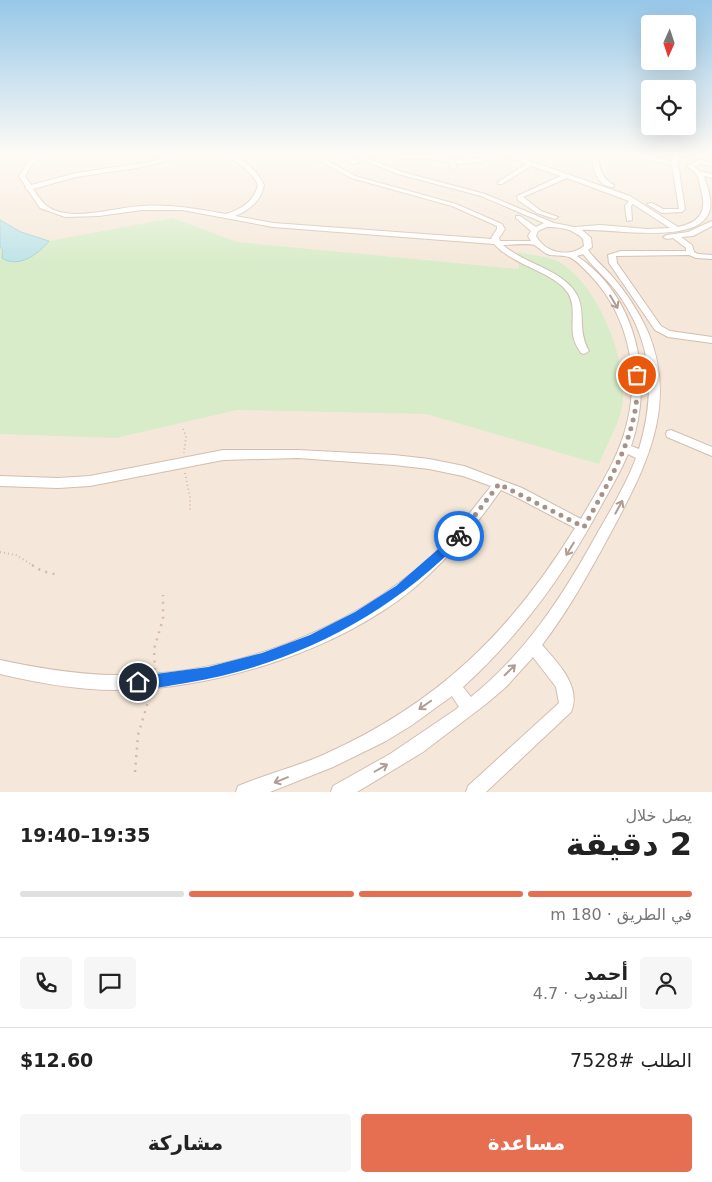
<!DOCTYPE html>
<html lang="ar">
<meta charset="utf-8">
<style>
:root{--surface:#fff;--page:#f6f6f6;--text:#222;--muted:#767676;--line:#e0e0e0;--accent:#e76f51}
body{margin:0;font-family:"DejaVu Sans","Noto Sans Arabic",sans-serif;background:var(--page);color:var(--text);direction:rtl;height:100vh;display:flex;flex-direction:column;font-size:19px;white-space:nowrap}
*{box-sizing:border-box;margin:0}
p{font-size:16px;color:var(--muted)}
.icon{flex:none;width:28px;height:28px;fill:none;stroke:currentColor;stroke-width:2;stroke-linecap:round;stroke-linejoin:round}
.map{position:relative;height:792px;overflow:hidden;direction:ltr}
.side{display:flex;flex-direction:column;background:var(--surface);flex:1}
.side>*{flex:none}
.needle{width:32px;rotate:183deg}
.tools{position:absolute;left:641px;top:15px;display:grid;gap:10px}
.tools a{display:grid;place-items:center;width:55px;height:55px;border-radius:5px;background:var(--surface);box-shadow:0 5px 20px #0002;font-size:25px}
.pin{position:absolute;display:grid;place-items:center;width:42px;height:42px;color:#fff;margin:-21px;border:2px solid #fff;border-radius:50%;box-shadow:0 1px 5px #0007}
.courier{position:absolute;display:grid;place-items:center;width:50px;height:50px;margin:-25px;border:4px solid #1a73e8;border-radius:50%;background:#fff;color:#222;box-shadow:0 1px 6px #0007}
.headline em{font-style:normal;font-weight:700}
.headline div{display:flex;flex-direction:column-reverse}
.headline{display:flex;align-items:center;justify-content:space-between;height:85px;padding:0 20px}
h1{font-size:32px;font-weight:700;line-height:38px}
.bar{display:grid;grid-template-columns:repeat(4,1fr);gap:8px 5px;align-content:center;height:60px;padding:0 20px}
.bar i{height:6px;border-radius:4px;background:var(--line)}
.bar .on{background:var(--accent)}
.bar p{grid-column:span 4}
.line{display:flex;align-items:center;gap:12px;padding:0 20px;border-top:1px solid var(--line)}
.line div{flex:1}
.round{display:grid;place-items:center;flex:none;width:52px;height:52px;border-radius:5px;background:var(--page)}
.cta{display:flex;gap:10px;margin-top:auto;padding:10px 20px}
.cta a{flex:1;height:58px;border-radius:5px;background:var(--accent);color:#fff;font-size:20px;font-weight:700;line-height:58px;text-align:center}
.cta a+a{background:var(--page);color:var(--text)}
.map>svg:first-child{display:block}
.residential{fill:#f5e8da}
.green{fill:#d8ecc9}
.water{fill:#bfe3e8;stroke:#a5d3da}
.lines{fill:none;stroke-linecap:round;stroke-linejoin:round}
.minor-casing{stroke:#d1beb0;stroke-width:2}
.path-far2{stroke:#d9b8a5;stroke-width:1;stroke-dasharray:0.5 2.5;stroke-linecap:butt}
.path-far1{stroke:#d9b8a5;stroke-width:2;stroke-dasharray:1 3;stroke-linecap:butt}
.path{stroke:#d9b8a5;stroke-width:2.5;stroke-dasharray:2 5.5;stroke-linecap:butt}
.minor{fill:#fff;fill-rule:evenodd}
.oneway{stroke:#af9d94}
.route{fill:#1a73e8}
.done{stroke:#a89285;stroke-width:5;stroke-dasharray:0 9}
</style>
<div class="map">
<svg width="712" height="792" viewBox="0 0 712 792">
<rect width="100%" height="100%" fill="#fdf6ec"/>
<path class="residential" d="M0 154H712V792H0Z"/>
<path class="green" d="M173 218 237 242 519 269 518 252C530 255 548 256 559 262 598 284 630 363 622 407 618 426 606 446 599 464L426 414 237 410 116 438 0 434V220L21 232 49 241Z"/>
<path class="water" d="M0 220 21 232 49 241C39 254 18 269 2 258L3 250 0 247Z"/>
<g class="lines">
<g class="minor-casing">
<path id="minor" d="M40 154H48L32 164 25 176 31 185 76 173 143 163 181 154H194L143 167 76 177 33 189C43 203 47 210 65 213 88 217 119 207 142 206 171 204 198 209 226 214 242 209 254 201 258 185 250 169 237 162 221 154 241 154 255 168 264 185 261 201 250 210 235 216L273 223 492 239 491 238 497 229V226L452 206 351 178 308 154H316L355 176 456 204 502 224 505 229 499 238 500 241H531L528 236 531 231 516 218V216H520L536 227 544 223 481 196 398 174 348 154H357L402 172 485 194 554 223 574 227 600 225 647 229 670 228 633 204 631 206 632 220 627 221 625 206 629 201 567 178 523 197 541 211 558 217 555 219 537 213 518 200 517 196 561 176 531 166 502 184H498V182L526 164 500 154H510L630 196 678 227C701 222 707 211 701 189 700 185 699 177 696 174 694 171 690 169 687 166L699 160 712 162V166L700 164 694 166 699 171 712 174V178L704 176C707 186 712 198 710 209 702 247 610 228 582 230L591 238 592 247 588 250C595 260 604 267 611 275 626 292 639 312 648 332 679 407 644 471 609 536 589 573 568 611 542 645 558 663 582 687 571 712L486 792H466L468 786 559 703 556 687 533 657 506 687 486 704 423 752 357 792H331L333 786 390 754 455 710 459 707 452 696 412 725 386 741 333 767 270 792H236L238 786C266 774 296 767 323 755 437 704 510 633 575 528L514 496 501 490C475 527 447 560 413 589 337 651 214 690 116 690 77 690 38 683 0 674V660C38 668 77 675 116 675 229 676 348 632 432 556 454 535 472 510 491 486L463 476 429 469 394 465 298 458 223 460 90 486 58 488 0 486V476L58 478 90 476 223 450H298L394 455 429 459 464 466 522 488 581 519C598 489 619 458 627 423 640 372 628 316 592 277 586 271 577 260 569 257 563 255 556 256 550 255 543 253 539 247 534 245 528 243 510 245 503 245 524 264 564 270 577 295 586 312 577 330 589 351L584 354 581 353C577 347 574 342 573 335 571 321 576 306 568 293 554 272 514 266 494 244L273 227 182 210H142L99 216 65 217 40 208 28 190 25 188 26 187 19 176 28 162ZM547 227C561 227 573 229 583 239L584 246C569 258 545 253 536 236L538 231ZM583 254C593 267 606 278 616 291 653 341 656 392 639 449L631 446C654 380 638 297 577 256ZM628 454 636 458C626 484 612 508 598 532 564 594 526 653 471 697L463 687C518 637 561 579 596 515 607 495 619 475 628 454Z
M336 154H344L359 163 354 164Z
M490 154H499L481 162 456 164V167L453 169 450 167V163L432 159H398L395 157 398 155H432L453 160 480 158Z
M566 154H573L566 159 563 157Z
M591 154H597C600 168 601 178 614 185V187C597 188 593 168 591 154Z
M628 154H641L672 162 674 154H680L678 164 685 209 682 212 662 213 647 204 652 203 663 209H679L672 165Z
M712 221V226L693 236 681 237 692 245 694 252 698 254 712 255V259L696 258 689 255 616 256 617 263 661 326 670 331 712 337V343L668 337 655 330 609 263 608 255 621 251H686V248L673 238 667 239 663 237 667 235 688 232Z
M671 430 712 447V456L667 437 666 434 667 431Z"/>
</g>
<path class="path-far2" d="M357 169 381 177
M405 184 457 197 512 220"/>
<path class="path-far1" d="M183 429 186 436 184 453
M185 473 190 497V512
M0 552 16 555 34 566"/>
<path class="path" d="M32 565 42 571 58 575
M155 670 154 649 163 619V595
M135 772 138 735 151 692"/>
<use href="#minor" class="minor"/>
</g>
<defs><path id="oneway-shaft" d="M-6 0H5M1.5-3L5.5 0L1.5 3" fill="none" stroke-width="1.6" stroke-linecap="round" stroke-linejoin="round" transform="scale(1.25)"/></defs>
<g class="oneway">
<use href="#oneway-shaft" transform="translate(614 302) rotate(59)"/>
<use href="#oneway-shaft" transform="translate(619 507) rotate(-61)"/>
<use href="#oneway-shaft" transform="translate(570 549) rotate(121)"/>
<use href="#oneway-shaft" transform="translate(510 670) rotate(-44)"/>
<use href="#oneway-shaft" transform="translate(425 705) rotate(145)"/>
<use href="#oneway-shaft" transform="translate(381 768) rotate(-30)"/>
<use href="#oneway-shaft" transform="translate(281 780) rotate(158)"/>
</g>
<linearGradient id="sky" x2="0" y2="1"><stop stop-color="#97c7e8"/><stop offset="0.58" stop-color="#fefbf6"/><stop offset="1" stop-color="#fefbf6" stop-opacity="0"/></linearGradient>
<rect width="712" height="265" fill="url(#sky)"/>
<path class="route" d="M459 531 464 536 463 539C389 616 291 666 186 683 170 685 148 692 133 686L132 682 133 677 208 667 262 653 310 635 355 612 396 586Z"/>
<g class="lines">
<path class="done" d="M459 536 499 484 584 527C610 479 641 431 637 375"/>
</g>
</svg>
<div class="tools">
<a><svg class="needle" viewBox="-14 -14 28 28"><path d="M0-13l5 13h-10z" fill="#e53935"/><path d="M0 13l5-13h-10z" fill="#767676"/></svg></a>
<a><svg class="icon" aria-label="locate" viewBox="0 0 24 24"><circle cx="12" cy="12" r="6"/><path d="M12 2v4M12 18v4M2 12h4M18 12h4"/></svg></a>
</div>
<div class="pin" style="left:637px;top:375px;background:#ea580c"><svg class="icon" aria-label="bag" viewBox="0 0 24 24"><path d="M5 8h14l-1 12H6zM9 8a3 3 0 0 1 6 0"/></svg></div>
<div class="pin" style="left:138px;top:682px;background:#1f2937"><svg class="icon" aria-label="home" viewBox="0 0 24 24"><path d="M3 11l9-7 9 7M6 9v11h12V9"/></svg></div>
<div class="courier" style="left:459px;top:536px"><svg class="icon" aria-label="bike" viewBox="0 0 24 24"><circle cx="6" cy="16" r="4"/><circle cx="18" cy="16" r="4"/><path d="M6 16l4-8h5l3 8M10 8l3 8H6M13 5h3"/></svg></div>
</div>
<section class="side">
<div class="headline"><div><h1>2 دقيقة</h1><p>يصل خلال</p></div><em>19:35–19:40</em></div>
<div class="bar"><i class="on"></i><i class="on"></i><i class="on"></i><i></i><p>في الطريق · 180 m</p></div>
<div class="line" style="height:90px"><a class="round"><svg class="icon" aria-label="person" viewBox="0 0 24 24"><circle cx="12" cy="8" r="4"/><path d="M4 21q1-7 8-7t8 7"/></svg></a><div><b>أحمد</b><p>المندوب · 4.7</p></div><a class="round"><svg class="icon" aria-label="chat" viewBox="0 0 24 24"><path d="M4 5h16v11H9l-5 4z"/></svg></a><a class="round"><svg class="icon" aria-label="phone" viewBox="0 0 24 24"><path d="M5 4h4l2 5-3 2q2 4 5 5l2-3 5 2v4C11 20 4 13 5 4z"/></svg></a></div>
<div class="line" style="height:65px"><div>الطلب #7528</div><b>$12.60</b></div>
<div class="cta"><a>مساعدة</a><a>مشاركة</a></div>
</section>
